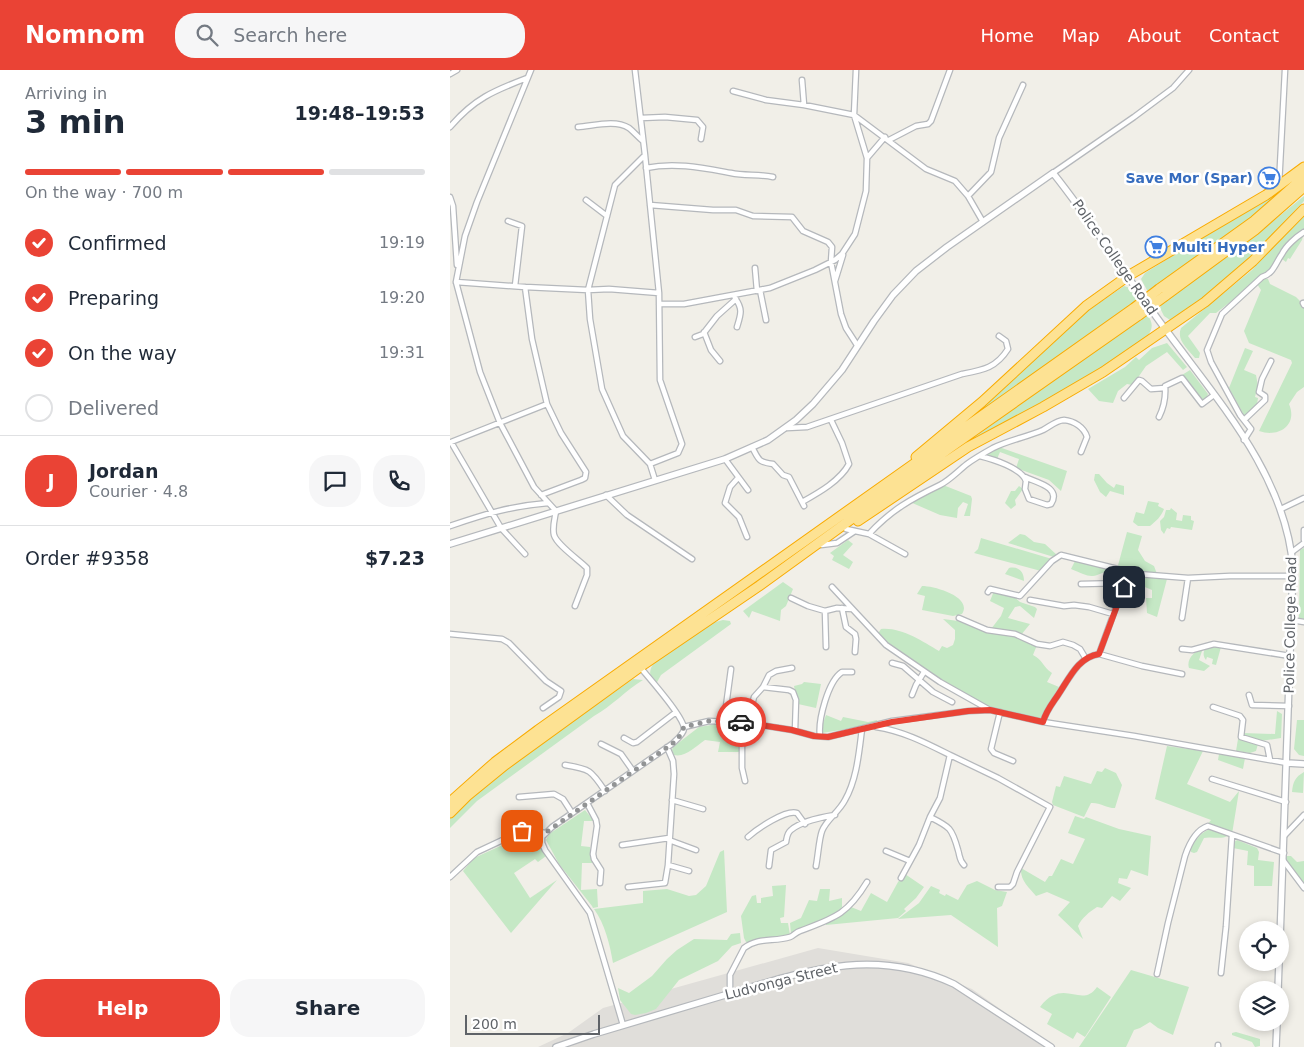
<!DOCTYPE html>
<meta charset="utf-8">
<style>
:root{--surface:#fff;--page:#f6f6f7;--text:#1f2937;--muted:#747a83;--line:#e0e1e3;--accent:#ea4335}
body{margin:0;font-family:"DejaVu Sans",sans-serif;background:var(--page);color:var(--text);height:100vh;display:flex;flex-direction:column;font-size:19px;white-space:nowrap}
*{box-sizing:border-box;margin:0}
p{font-size:16px;color:var(--muted)}
.icon{flex:none;width:28px;height:28px;fill:none;stroke:currentColor;stroke-width:2;stroke-linecap:round;stroke-linejoin:round}
.map{position:relative;flex:1;overflow:hidden}
.panel{display:flex;flex-direction:column;background:var(--surface);width:450px}
.panel>*{flex:none}
.controls{position:absolute;left:789px;top:851px;display:grid;gap:10px}
.controls a{display:grid;place-items:center;width:50px;height:50px;border-radius:50%;background:var(--surface);box-shadow:0 2px 8px #0003;font-size:25px}
.scale{position:absolute;left:15px;bottom:12px;width:135px;box-sizing:border-box;padding-left:5px;border:2px solid #5f6368;border-top:0;font-size:14px;line-height:18px;white-space:nowrap;color:#5f6368;-webkit-text-stroke:4px #fff;paint-order:stroke}
.pin{position:absolute;display:grid;place-items:center;width:42px;height:42px;color:#fff;margin:-21px;border-radius:10px;box-shadow:0 2px 8px #0006}
.courier{position:absolute;display:grid;place-items:center;width:50px;height:50px;margin:-25px;border:4px solid #ea4335;border-radius:50%;background:#fff;color:#222;box-shadow:0 1px 6px #0007}
.head em{font-style:normal;font-weight:700}
.head div{display:flex;flex-direction:column-reverse}
.head{display:flex;align-items:center;justify-content:space-between;height:85px;padding:0 25px}
h1{font-size:32px;font-weight:700;line-height:38px}
.bar{display:grid;grid-template-columns:repeat(4,1fr);gap:8px 5px;align-content:center;height:60px;padding:0 25px}
.bar i{height:6px;border-radius:4px;background:var(--line)}
.bar .current{background:var(--accent)}
.bar p{grid-column:span 4}
.line{display:flex;align-items:center;gap:12px;padding:0 25px;border-top:1px solid var(--line)}
.line div{flex:1}
.round{display:grid;place-items:center;flex:none;width:52px;height:52px;border-radius:20px;background:var(--page)}
ol{padding:0 25px;list-style:none}
li{display:flex;align-items:center;gap:15px;height:55px}
li p{margin-inline-start:auto}
li .icon{padding:5px;border-radius:50%;background:var(--accent);color:#fff;stroke-width:4}
li:last-child{color:var(--muted)}
li i{width:28px;height:28px;border:2px solid var(--line);border-radius:50%}
.action{display:flex;gap:10px;margin-top:auto;padding:10px 25px}
.action a{flex:1;height:58px;border-radius:20px;background:var(--accent);color:#fff;font-size:20px;font-weight:700;line-height:58px;text-align:center}
.action a+a{background:var(--page);color:var(--text)}
header{display:flex;align-items:center;gap:30px;box-sizing:border-box;height:70px;padding:0 25px;background:var(--accent);color:#fff}
header strong{font-size:24px}
nav{display:flex;gap:28px;margin-inline-start:auto;font-size:18px}
.search{width:350px;height:45px;background:var(--page);display:flex;align-items:center;gap:12px;box-sizing:border-box;padding:0 18px;border-radius:20px;color:var(--muted);font-size:19px}
main{display:flex;flex:1;min-height:0}
.map>svg:first-child{display:block}
.industrial{fill:#e0deda}
.green{fill:#c5e8c5}
.lines{fill:none;stroke-linecap:round;stroke-linejoin:round}
.minor-casing{stroke:#b5b8bc;stroke-width:7}
.tertiary-casing{stroke:#b5b8bc;stroke-width:8}
.motorway-casing{stroke:#f9ab00;stroke-width:11}
.minor{stroke:#fff;stroke-width:4.5}
.tertiary{stroke:#fff;stroke-width:5.5}
.motorway{stroke:#fde293;stroke-width:9}
.motorway-bridge-casing{stroke:#f9ab00;stroke-width:11;stroke-linecap:butt}
.motorway-bridge{stroke:#fde293;stroke-width:9}
.done{stroke:#929495;stroke-width:5;stroke-dasharray:0 9}
.route{stroke:#ea4335;stroke-width:6}
.labels{text-anchor:middle;dominant-baseline:central;stroke-width:5;stroke-linejoin:round;paint-order:stroke}
.shop-label{font-size:14px;font-weight:bold;fill:#366cbe;stroke:#fff;text-anchor:end}
.street-label{font-size:14px;fill:#5f6368;stroke:#fff}
</style>
<header>
<strong>Nomnom</strong>
<div class="search"><svg class="icon" aria-label="search" viewBox="0 0 24 24"><circle cx="10" cy="10" r="6"/><path d="M15 15l6 6"/></svg>Search here</div>
<nav><a>Home</a><a>Map</a><a>About</a><a>Contact</a></nav>
</header>
<main>
<section class="panel">
<div class="head"><div><h1>3 min</h1><p>Arriving in</p></div><em>19:48–19:53</em></div>
<div class="bar"><i class="current"></i><i class="current"></i><i class="current"></i><i></i><p>On the way · 700 m</p></div>
<ol>
<li><svg class="icon" aria-label="check" viewBox="0 0 24 24"><path d="M5 12l5 5 9-10"/></svg>Confirmed<p>19:19</p></li>
<li><svg class="icon" aria-label="check" viewBox="0 0 24 24"><path d="M5 12l5 5 9-10"/></svg>Preparing<p>19:20</p></li>
<li><svg class="icon" aria-label="check" viewBox="0 0 24 24"><path d="M5 12l5 5 9-10"/></svg>On the way<p>19:31</p></li>
<li><i></i>Delivered</li>
</ol>
<div class="line" style="height:90px"><b class="round" style="background:var(--accent);color:#fff">J</b><div><b>Jordan</b><p>Courier · 4.8</p></div><a class="round"><svg class="icon" aria-label="chat" viewBox="0 0 24 24"><path d="M4 5h16v11H9l-5 4z"/></svg></a><a class="round"><svg class="icon" aria-label="phone" viewBox="0 0 24 24"><path d="M5 4h4l2 5-3 2q2 4 5 5l2-3 5 2v4C11 20 4 13 5 4z"/></svg></a></div>
<div class="line" style="height:65px"><div>Order #9358</div><b>$7.23</b></div>
<div class="action"><a>Help</a><a>Share</a></div>
</section>
<div class="map">
<svg width="854" height="977" viewBox="0 0 854 977">
<rect width="100%" height="100%" fill="#f1efe8"/>
<path class="industrial" d="M368 878 458 893 522 919 604 977H88L118 963 153 938Z"/>
<path class="green" d="M854 103 809 142 698 222 691 209 695 203C748 169 803 140 854 103Z
M854 126V131L805 184 769 216 725 249 720 250 714 246 710 238 713 231 793 176Z
M854 142V160L849 163 824 198 766 243H760L738 266 750 283 749 288H745C738 279 726 270 731 258L802 200Z
M854 162 852 170 840 189 838 188 836 192 832 189 831 187Z
M814 208 818 209 820 214 846 227 854 235V317L847 322 839 334C848 355 829 368 809 361L842 293 841 290 799 273 794 261 811 220 807 214Z
M674 216 680 218 688 229 514 354 513 353 633 244Z
M697 244C705 255 702 261 694 271L623 317 522 369Z
M717 273 737 297 733 300 717 282 696 296 687 309 682 315 677 314 668 321 663 333 649 331 638 319 675 297 686 287 689 290 702 278Z
M795 278 803 281 794 300 806 305 808 316 805 327 808 328 807 334 795 347 779 318Z
M740 300 758 324 756 329H750L733 307 732 305Z
M549 377 617 401 611 421 599 410 566 398 569 389 550 382 547 389 533 386Z
M645 404H649L657 413 664 418 666 414 674 416V425L660 421 656 427 650 422 644 410Z
M493 415 521 426 522 429 520 446H514L518 434 513 432 508 438 507 448 490 445 460 432Z
M569 416 573 419 565 430 566 435 561 439 555 433 561 421H565Z
M698 431 709 433 708 436 714 439C711 447 706 451 700 456H688L683 452 686 442 694 444Z
M721 438 727 443 726 450 732 451 733 445 741 446V450L744 451 742 460 721 457 720 459 717 458 714 464 711 460 710 451 714 447 716 440H720Z
M677 462 692 466 688 480 695 491 704 496 707 504 667 499Z
M570 464 575 465 584 472 595 474 607 485 604 487 558 473Z
M531 468 602 489 591 501 524 483 528 479Z
M398 470 403 474 393 485 403 492 399 499 382 490 384 486 380 483Z
M854 478V549L849 548 850 480Z
M625 491 650 497 658 500C640 510 639 506 621 499Z
M559 498C569 496 574 502 574 511L555 504Z
M702 507 717 509 707 547 697 543 696 528H702V520L690 515 686 512 678 520 675 517 683 509Z
M333 512 343 519 336 536 331 540 330 551 302 541 299 548 293 541Z
M472 516C485 516 523 527 512 544L503 546 472 540 475 526 467 524Z
M544 521 562 525 570 532 585 537 587 539 584 548 570 536 565 537 558 548 580 554 571 565 541 559 551 546 554 538 540 531Z
M493 549C526 552 557 564 587 575L583 585C593 590 592 596 602 603L597 612 609 617 595 640 592 650 538 637 490 610 442 577 429 564V562L431 559C451 557 472 571 489 581L492 576 497 578 503 575 505 569V560Z
M273 550 280 551 281 554 211 605 206 614C201 608 198 604 202 596 207 588 251 560 262 553Z
M767 576 771 577 766 595 762 594 763 589 757 587 756 590C753 586 753 583 755 579Z
M753 578 749 590 760 596 754 601 739 598C736 589 745 581 753 578Z
M183 609 193 610C175 621 162 636 144 646L27 731 0 758V748L55 699Z
M354 612 371 614 366 638 348 634 344 616 352 614Z
M827 641 832 644 831 668 811 671 794 667 792 663 825 664Z
M376 645 391 651 393 647 418 652 427 650 428 654 372 663 371 659Z
M847 650H854V686L849 685 844 679Z
M267 654 296 656 291 666 290 682H268L270 672 255 670C246 676 235 688 224 685L222 680 223 677 249 657Z
M788 669 806 673 808 674 806 681 800 683 786 681Z
M717 676 753 681 737 714 780 732 789 721 782 764 757 755 761 750 705 729Z
M769 684 795 688 793 699 768 690Z
M655 698 666 703 672 715 665 738C656 738 649 732 641 733L634 747 603 735 602 732 606 716 610 717 614 706 641 714 647 701 652 702Z
M854 702 853 723 842 722C843 712 845 707 854 702Z
M135 740 144 751H134L131 776 140 777V786L143 793H132L131 820 147 819 148 837 143 838 142 836 109 794 96 770 99 764Z
M625 746 634 749 636 747 669 759 701 766 698 806 681 800 677 809 669 808 668 813 681 818 670 831 662 826 652 838 647 837C639 842 632 848 628 856L633 869 608 845 620 832 597 822 586 826C579 817 570 811 571 798L595 812 599 806H602L611 789 623 794 635 769 618 763Z
M761 759 777 766C771 770 761 766 754 768L747 782 744 783 741 782 740 779C745 770 752 761 761 759Z
M76 766C88 767 91 777 96 786L88 792 85 789 64 803 80 828 107 810 61 863 13 801 24 788 57 773Z
M787 770 807 778 809 782 808 790 824 792 822 816H804V796L797 795 798 781 783 778V773Z
M274 780 277 842 163 893C160 875 155 854 144 839L193 833V821L217 819 239 826 246 825 256 816 270 782Z
M836 786H841L847 792 854 791V816L836 790Z
M455 804 474 817 466 828 454 839 456 841 448 848 376 855V853L387 848 401 837 411 841 421 823 437 832 448 812Z
M527 811 545 820 557 822 552 836 547 838 548 877 501 845 448 849 469 833 481 816 490 820 489 823 495 826 496 824 508 830 517 815Z
M336 815 334 847 330 848 331 853H338L340 865 310 869 299 873 296 872 294 868 291 846 302 826 306 825 307 833H311V828L323 826 322 816Z
M370 819H380L379 831 392 828V837L386 846 341 864 340 853 351 848 359 830 367 831Z
M290 863 291 873 282 876 268 891 229 910 206 939 196 943 185 945 181 944 170 930 168 918 179 923 202 906 217 889 227 880 244 869 277 870 281 864Z
M681 900 739 917 723 965 708 958 700 952 690 958 684 960 676 977H629Z
M647 917 661 927 635 967 627 962 623 969 597 954 602 944 590 937C614 906 631 940 647 917Z
M786 962 810 969V976L805 977 802 972 782 965V963Z"/>
<g class="lines">
<g class="minor-casing">
<path id="minor" d="M81 0 27 132 15 166 6 212 75 217 138 220 159 219 209 223 195 85
M185 0 195 85 165 115 138 220 140 249 152 319 173 366 200 394 205 410
M0 4 7 0
M352 10 354 35
M283 21 316 30 354 35 404 45 476 99 505 111 518 126 533 152
M191 48 215 47 247 50 253 57 251 69
M0 57C24 29 43 21 77 8
M128 57C143 56 165 49 179 58 184 62 188 67 193 71
M439 70 466 56 478 54 481 51 500 0
M417 88 435 67
M196 98C225 92 253 98 281 103 294 106 309 104 323 107
M603 103 684 47 723 18 739 0
M829 115 835 0
M518 126 541 102 549 68 573 15
M0 127 3 136 7 195
M136 130 157 146
M200 135 263 140H286L303 146 342 147 353 161 378 172 382 177 381 192 391 244 396 258 407 275
M58 151 72 156 65 216
M305 198 307 221
M385 211 393 185
M6 212 30 302 50 353 84 417 106 441C105 448 102 457 104 465 107 475 129 490 137 498V505L125 536
M75 217 82 269 97 334 111 363 136 402 135 408 131 410 91 425
M310 220 316 250
M285 228C293 239 291 244 287 257
M853 233 854 235
M209 234H234L320 218 365 200 385 190 392 184 405 164 416 121 417 88 404 45 406 0
M254 262 261 280 270 291
M245 267 253 264 267 246 286 229
M674 328 689 310 692 311 701 319 715 318
M709 347C714 337 716 328 715 316L732 308 752 334 764 325
M794 350 815 330V326L809 322 812 309 821 291
M337 358 357 357 512 304C533 300 546 298 558 279L556 271 549 266
M794 370 801 359 790 345 761 292 757 280 772 244 812 207C824 203 825 194 832 184 836 176 846 167 854 162
M302 377C309 390 308 392 323 394L333 405 339 407 354 436
M530 386C542 389 572 398 576 411L575 419 579 429 597 435 601 434C612 417 585 412 575 407
M275 389 298 420
M200 394 228 383 232 374 210 310 209 223
M288 408 280 417 275 433 289 447 297 467
M156 425 177 445 242 489
M352 432C368 423 390 411 399 394L392 373 381 350
M831 439 854 428
M0 456C35 444 61 436 98 433
M396 459 419 464 455 484
M854 460V470
M419 464C441 440 461 429 490 415 500 410 508 401 517 394 525 388 534 383 543 378 559 370 577 367 593 360 599 357 607 350 614 350 624 351 634 357 637 367L631 382
M371 475 387 473 405 461
M842 482 854 473
M75 484 51 458 1 372 97 334
M631 514 676 513
M382 517 436 575 490 612 538 639
M538 522 540 519 570 526 602 491 611 485 688 504 738 508 780 506H843
M341 528 358 536 375 541
M580 530 614 536 624 535 639 537 663 544
M392 538 396 557 405 564 406 569 405 582
M509 548 537 560 565 564 587 574 600 576 613 572 623 575 630 579 636 589
M732 548 738 508
M841 550 854 552
M0 564 52 569 59 573 96 611 111 621 109 627 93 638
M376 577 375 541 387 538 402 539
M732 579 742 580 764 574 840 586
M649 584 692 596 732 604
M442 593 453 596 483 622 502 632
M313 617 339 620 343 622 346 630 345 661
M462 625 466 615 474 602
M799 625 802 635 839 636
M763 637 790 646 793 650 791 667 817 675 820 690
M550 642 541 679 544 683 563 691
M274 651 281 599
M593 652C596 641 602 634 608 625 619 609 628 587 649 584L673 518 684 504
M234 657 259 651 298 653 342 660 364 666 378 667 442 651 519 641 540 640 593 652 684 666 837 693
M426 657C453 661 476 673 500 685L490 728 480 747C500 757 502 758 508 780 510 786 509 790 514 795
M370 666C368 650 378 611 392 602H402
M174 668 183 673 187 672 226 642
M151 674 171 684 183 701
M217 677 223 691 224 704 218 795 239 801
M500 685 548 708 600 737 567 802 563 814 560 817H548
M115 695C140 699 141 700 155 721
M762 709 836 732
M295 711 292 698V676L304 627 313 617 319 605 326 601 342 598
M69 727 104 724 113 729 122 743
M222 730 253 739
M137 733 146 750 147 756 143 784 144 789 151 800 150 813
M834 766 854 745
M298 767C307 759 336 739 347 743L355 754
M219 770 246 780
M172 775 219 768
M436 781 460 791
M833 790 854 818
M319 796 321 780 336 772C337 767 337 763 341 760 350 752 372 747 385 745
M366 796C368 786 369 769 372 761 376 750 389 742 395 730 407 709 409 682 412 659
M0 807 27 782 72 761 79 760 95 763
M451 808 469 775 480 747
M178 817 215 813 218 795
M771 903 776 857 782 765
M707 904 718 853 735 786C739 774 746 760 758 756L834 783
M280 924V905L294 878C308 867 324 872 340 867 343 866 346 862 350 861 384 848 397 845 417 812
M173 955 140 843 95 780 92 773V767L102 757 222 674C226 670 233 665 234 659 235 648 199 608 190 597
M768 977V975"/>
</g>
<g class="tertiary-casing">
<path id="tertiary" d="M0 474 275 389 318 370 346 350 363 334 392 300 424 251 443 225 466 201 497 177 603 103C643 153 677 208 716 260 768 331 836 406 843 498L830 869
M837 693 854 694
M828 920 829 892
M106 977 144 964C188 951 232 938 275 925 355 901 423 876 504 914L601 977
M826 977 827 952"/>
</g>
<g class="motorway-casing">
<path id="motorway" d="M709 219 804 151 854 107
M715 226 805 160 854 117
M466 387 532 332 636 236 678 206 816 125 854 97
M408 451 518 377 593 337 653 302 755 232 803 191 854 139
M0 732 45 692 88 660 684 238
M0 743 17 726 55 695 190 597 309 516 501 377 689 245"/>
</g>
<use href="#minor" class="minor"/>
<use href="#tertiary" class="tertiary"/>
<use href="#motorway" class="motorway"/>
<g class="motorway-bridge-casing">
<path id="motorway-bridge" d="M684 238 709 219
M689 245 715 226"/>
</g>
<use href="#motorway-bridge" class="motorway-bridge"/>
</g>
<g class="lines">
<path class="done" d="M72 761 79 760 95 763 222 674 229 667 234 657 259 651 291 652"/>
<path class="route" d="M291 652 342 660 364 666 378 667 442 652 518 641 540 640 593 652C596 641 602 634 608 625 619 609 628 587 649 584L674 517"/>
</g>
<defs>
<g id="supermarket-ring" transform="scale(1.125)"><circle r="9.5" fill="#fff" stroke="#3f7fe0" stroke-width="1.5"/><path d="M-6-5.5h2.5l.6 2H6L4.5 2H-2.5L-4.4-4H-6ZM-1.5 3.2a1.3 1.3 0 1 0 .1 0ZM3 3.2a1.3 1.3 0 1 0 .1 0Z" fill="#3f7fe0"/></g>
</defs>
<g fill-rule="evenodd">
<use href="#supermarket-ring" x="819" y="108"/>
<use href="#supermarket-ring" x="706" y="177"/>
</g>
<g class="labels">
<g class="shop-label">
<text x="803" y="108">Save Mor (Spar)</text>
<text x="722" y="177" text-anchor="start">Multi Hyper</text>
</g>
<g class="street-label">
<text transform="translate(665 187) rotate(55)">Police College Road</text>
<text transform="translate(840 555) rotate(-89)">Police College Road</text>
<text transform="translate(331 911) rotate(-14)">Ludvonga Street</text>
</g>
</g>
</svg>
<div class="controls">
<a><svg class="icon" aria-label="locate" viewBox="0 0 24 24"><circle cx="12" cy="12" r="6"/><path d="M12 2v4M12 18v4M2 12h4M18 12h4"/></svg></a>
<a><svg class="icon" aria-label="layers" viewBox="0 0 24 24"><path d="M12 4l9 5-9 5-9-5zM3 14l9 5 9-5"/></svg></a>
</div>
<div class="scale">200 m</div>
<div class="pin" style="left:72px;top:761px;background:#ea580c"><svg class="icon" aria-label="bag" viewBox="0 0 24 24"><path d="M5 8h14l-1 12H6zM9 8a3 3 0 0 1 6 0"/></svg></div>
<div class="pin" style="left:674px;top:517px;background:#1f2937"><svg class="icon" aria-label="home" viewBox="0 0 24 24"><path d="M3 11l9-7 9 7M6 9v11h12V9"/></svg></div>
<div class="courier" style="left:291px;top:652px"><svg class="icon" aria-label="car" viewBox="0 0 24 24"><path d="M5 17H2v-5l4-1 3-4h7l3 4 3 1v5h-3M9 17h6M6 11h13"/><circle cx="7" cy="17" r="2"/><circle cx="17" cy="17" r="2"/></svg></div>
</div>
</main>
